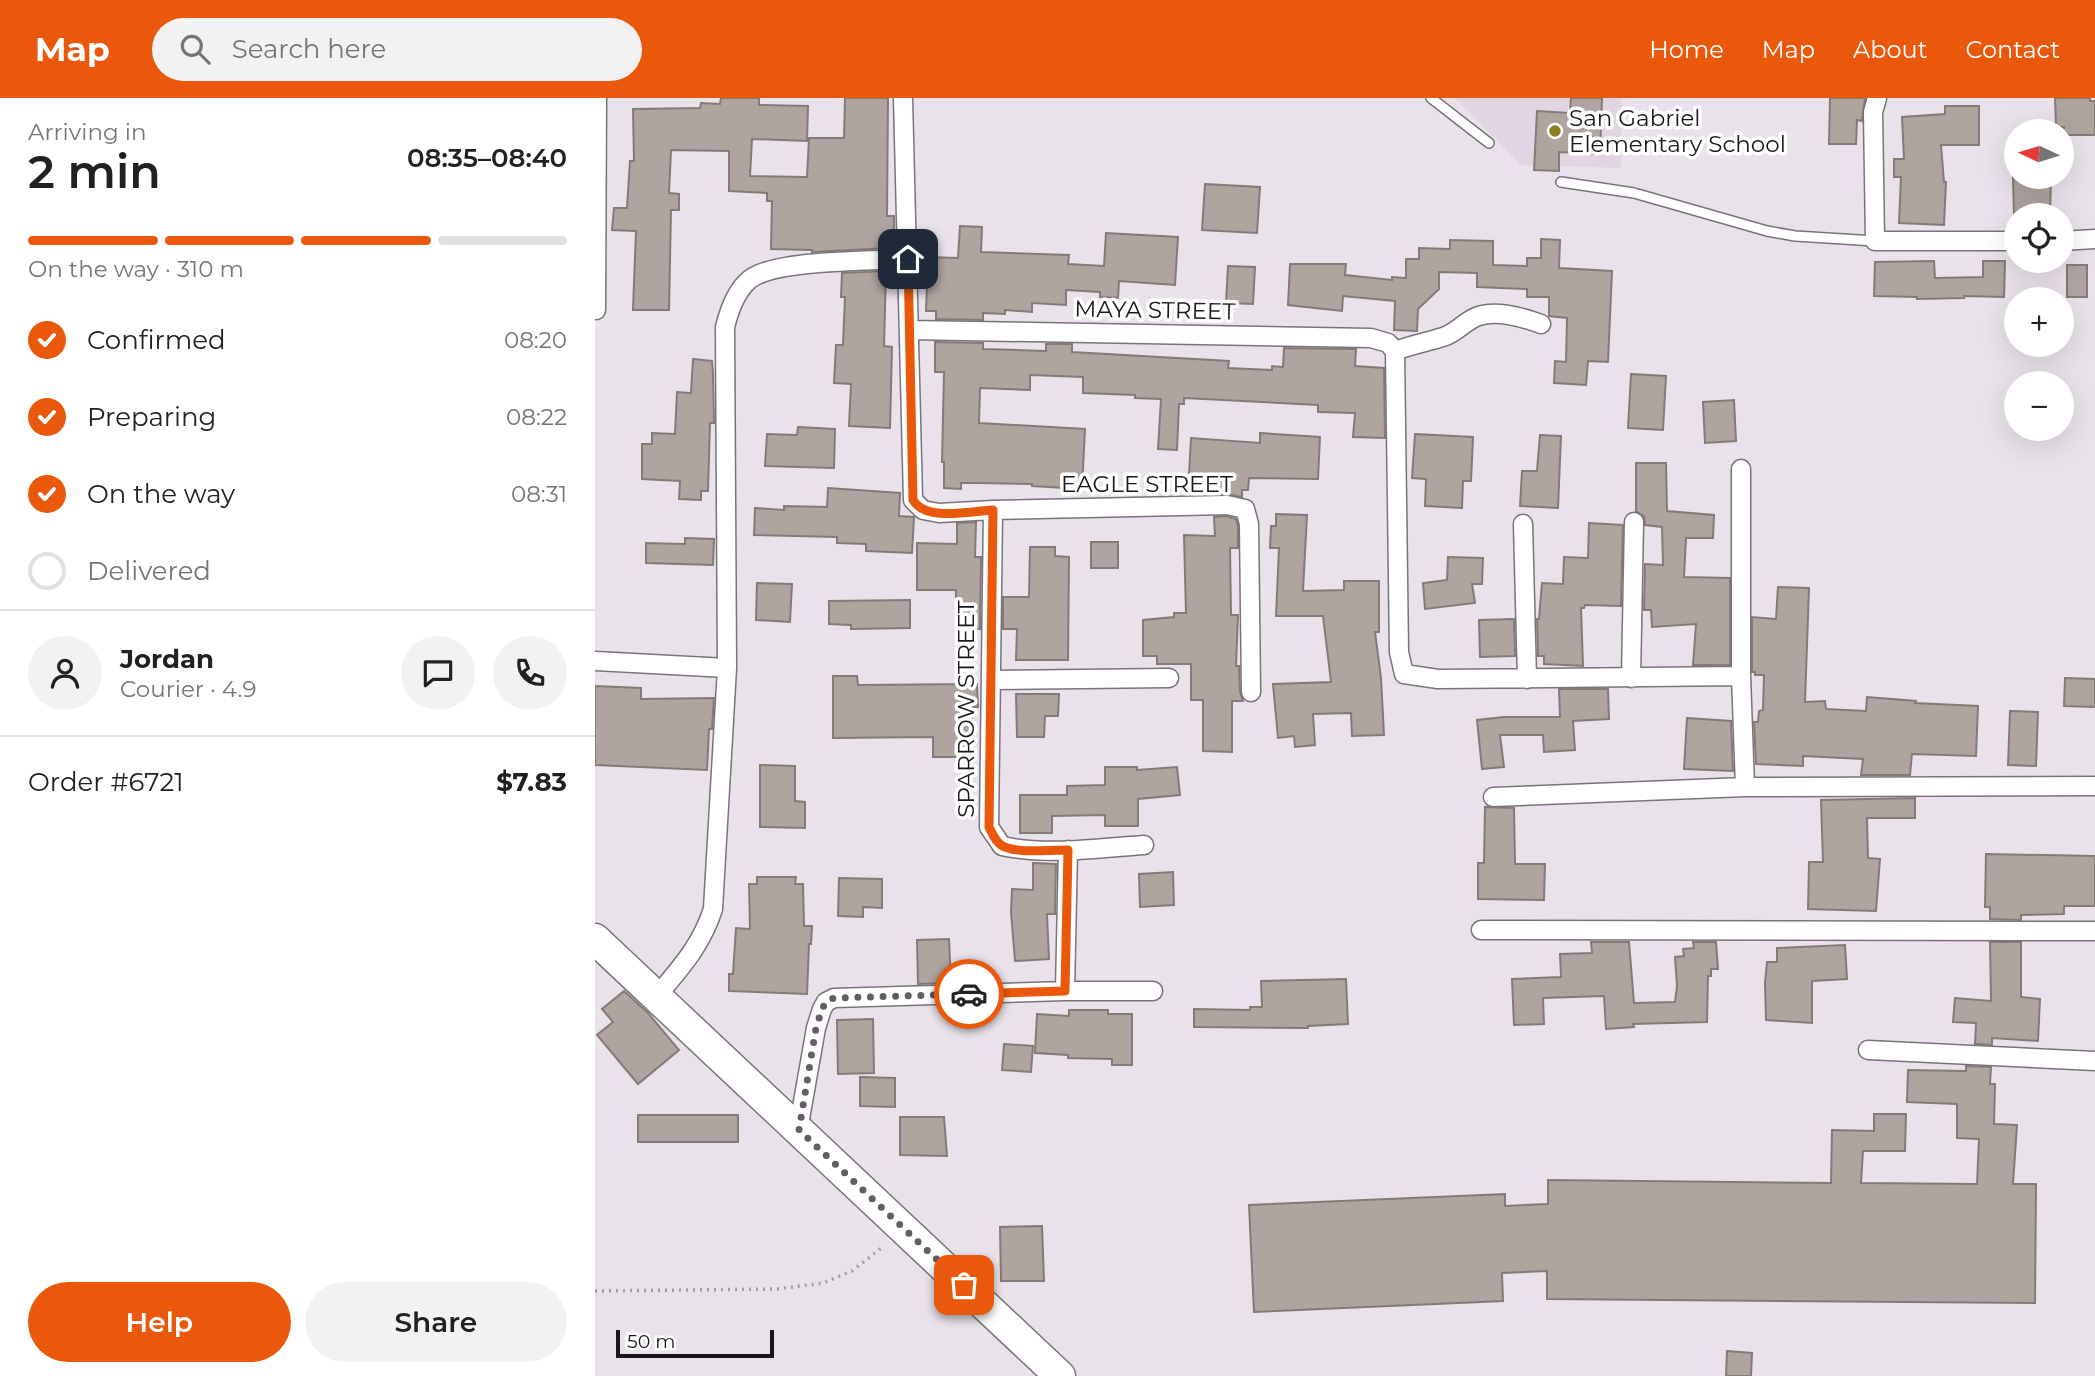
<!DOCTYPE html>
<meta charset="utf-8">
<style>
:root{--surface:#fff;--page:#f2f2f2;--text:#202124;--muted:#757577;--line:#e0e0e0;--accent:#ea580c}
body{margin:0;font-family:Montserrat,sans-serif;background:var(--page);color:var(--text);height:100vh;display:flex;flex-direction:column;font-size:26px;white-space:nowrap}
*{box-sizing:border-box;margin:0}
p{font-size:23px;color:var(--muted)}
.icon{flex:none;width:38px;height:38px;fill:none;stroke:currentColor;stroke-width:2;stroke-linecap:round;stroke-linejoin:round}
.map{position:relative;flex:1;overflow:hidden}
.drawer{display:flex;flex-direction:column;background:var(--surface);width:595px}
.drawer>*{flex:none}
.needle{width:46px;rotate:274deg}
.fabs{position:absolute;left:1409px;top:21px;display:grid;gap:14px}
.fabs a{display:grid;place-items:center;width:70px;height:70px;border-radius:50%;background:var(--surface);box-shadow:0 7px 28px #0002;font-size:35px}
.scale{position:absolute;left:21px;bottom:18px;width:158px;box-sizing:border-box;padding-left:7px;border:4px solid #1a171a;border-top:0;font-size:19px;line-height:24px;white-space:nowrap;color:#1a171a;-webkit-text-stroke:5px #fff;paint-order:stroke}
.pin{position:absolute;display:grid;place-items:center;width:60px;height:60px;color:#fff;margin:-30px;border-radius:14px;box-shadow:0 4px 10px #0006}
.courier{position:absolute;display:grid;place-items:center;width:70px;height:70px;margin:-35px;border:5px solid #ea580c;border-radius:50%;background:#fff;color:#222;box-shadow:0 2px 9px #0007}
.summary em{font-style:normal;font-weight:600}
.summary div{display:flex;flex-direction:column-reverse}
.summary{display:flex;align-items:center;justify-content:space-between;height:119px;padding:0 28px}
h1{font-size:46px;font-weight:600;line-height:52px}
.bar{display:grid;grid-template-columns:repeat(4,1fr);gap:10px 7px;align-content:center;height:84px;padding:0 28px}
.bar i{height:9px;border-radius:5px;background:var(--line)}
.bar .current{background:var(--accent)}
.bar p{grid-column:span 4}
.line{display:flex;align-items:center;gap:18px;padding:0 28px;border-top:2px solid var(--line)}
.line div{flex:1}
.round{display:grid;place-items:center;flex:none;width:74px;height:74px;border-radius:37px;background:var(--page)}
ol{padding:0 28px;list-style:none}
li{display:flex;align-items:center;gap:21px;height:77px}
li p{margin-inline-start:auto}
li .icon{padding:7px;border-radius:50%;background:var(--accent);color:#fff;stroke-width:4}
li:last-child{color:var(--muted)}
li i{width:38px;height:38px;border:4px solid var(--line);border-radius:50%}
.action{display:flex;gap:14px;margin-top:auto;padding:14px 28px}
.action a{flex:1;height:80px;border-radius:42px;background:var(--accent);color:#fff;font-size:28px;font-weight:600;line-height:80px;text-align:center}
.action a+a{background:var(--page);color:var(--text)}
header{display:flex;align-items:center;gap:42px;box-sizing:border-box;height:98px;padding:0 35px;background:var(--accent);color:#fff}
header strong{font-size:33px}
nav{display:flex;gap:38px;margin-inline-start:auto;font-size:24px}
.search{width:490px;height:63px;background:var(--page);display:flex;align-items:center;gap:18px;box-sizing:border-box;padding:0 24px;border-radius:38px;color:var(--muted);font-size:26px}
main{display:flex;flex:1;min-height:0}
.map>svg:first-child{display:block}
.built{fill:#e1d5e3}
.building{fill:#afa4a0;stroke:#847a76;stroke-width:2}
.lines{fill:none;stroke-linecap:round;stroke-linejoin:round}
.service-casing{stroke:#7a737b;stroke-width:12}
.minor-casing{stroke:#7a737b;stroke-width:21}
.trunk-casing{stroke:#7a737b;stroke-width:33}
.path{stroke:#a29da3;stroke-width:3.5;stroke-dasharray:2 5;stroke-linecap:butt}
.service{stroke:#fff;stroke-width:9}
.minor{stroke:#fff;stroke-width:18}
.trunk{stroke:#fff;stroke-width:30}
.done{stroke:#625e63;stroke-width:7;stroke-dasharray:0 12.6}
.route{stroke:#ea580c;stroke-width:9}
.poi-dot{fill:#8e7d23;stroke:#fff;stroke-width:2.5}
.labels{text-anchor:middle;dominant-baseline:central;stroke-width:7;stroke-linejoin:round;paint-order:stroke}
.poi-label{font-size:23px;fill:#1a171a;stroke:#fff;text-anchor:start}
.street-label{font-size:23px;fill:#1a171a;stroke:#fff}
</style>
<header>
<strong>Map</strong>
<div class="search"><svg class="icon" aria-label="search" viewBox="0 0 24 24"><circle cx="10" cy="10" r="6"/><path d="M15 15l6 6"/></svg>Search here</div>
<nav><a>Home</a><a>Map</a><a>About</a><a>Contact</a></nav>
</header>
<main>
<section class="drawer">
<div class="summary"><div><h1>2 min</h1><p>Arriving in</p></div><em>08:35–08:40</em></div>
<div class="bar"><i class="current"></i><i class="current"></i><i class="current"></i><i></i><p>On the way · 310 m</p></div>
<ol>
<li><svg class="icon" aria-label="check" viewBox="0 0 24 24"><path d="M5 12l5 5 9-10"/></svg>Confirmed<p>08:20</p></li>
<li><svg class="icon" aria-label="check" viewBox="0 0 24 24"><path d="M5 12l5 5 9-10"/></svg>Preparing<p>08:22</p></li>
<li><svg class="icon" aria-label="check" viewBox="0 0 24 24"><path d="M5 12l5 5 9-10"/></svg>On the way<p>08:31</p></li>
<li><i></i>Delivered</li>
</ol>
<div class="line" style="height:126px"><a class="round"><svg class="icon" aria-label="person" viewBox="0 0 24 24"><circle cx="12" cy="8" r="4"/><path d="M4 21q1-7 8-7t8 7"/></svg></a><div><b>Jordan</b><p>Courier · 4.9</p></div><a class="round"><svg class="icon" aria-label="chat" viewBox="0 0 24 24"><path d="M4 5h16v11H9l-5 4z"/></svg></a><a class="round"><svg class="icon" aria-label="phone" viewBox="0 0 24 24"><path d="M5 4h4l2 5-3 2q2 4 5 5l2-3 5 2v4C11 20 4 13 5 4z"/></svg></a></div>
<div class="line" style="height:91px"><div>Order #6721</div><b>$7.83</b></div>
<div class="action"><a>Help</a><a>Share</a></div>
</section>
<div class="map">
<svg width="1500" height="1278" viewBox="0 0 1500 1278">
<rect width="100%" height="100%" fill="#e9e2ea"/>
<path class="built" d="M860 0H1027L1026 70 926 67Z"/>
<path class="building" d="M126 0H164V7L213 8 212 43 157 41 155 78 212 79 214 40H249L250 0H293L292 118H299V136H293V150L217 154V152L176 151 177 103H172V95L134 93V53L76 52 74 95 84 96V112H76L74 212H38L41 133 17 132 19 110H32L35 63H39L38 11 105 10 106 5 125 6Z
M976 0H1007L1005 56 964 54V73L939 72 942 13 975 15Z
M1235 0H1270L1267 23 1262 22 1261 46H1234Z
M1460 0H1495V3H1500V37H1468L1469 29H1461Z
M1350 8H1384V47H1346L1349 84H1351L1349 127 1304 125 1306 79H1299V61H1309L1307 19 1350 16Z
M1418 79H1456L1455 117H1419Z
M610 86 665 89 662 135 607 132Z
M365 128 387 129 386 154 474 157 473 166 509 168 511 135 583 139 580 187 524 183 523 200 505 199V194L471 192V207L437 205V214L410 212V216L388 215V222L341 221V213H331L333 159 363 160Z
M946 141 965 142 964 170 1017 173 1013 264 993 263 991 287 959 285 960 263 971 264 972 220 954 218V199H932V191L882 189V175L844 174V191L823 211 822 233 799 232 800 203 748 198 747 213 693 207 695 166H751L750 177 797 182V179L811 180V161H824V150L855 151V142L898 143V167L932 168V160H946Z
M1339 163 1340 180 1388 179V163H1410L1409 199 1369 198V200L1322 201V199L1279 198 1280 164Z
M1472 167H1492V199H1472Z
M633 168 660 169 658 206 631 205Z
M291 173 289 248 297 249 295 330 254 328 256 286 239 285 241 247H248L250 199H246L247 175Z
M340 244 388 245V251L451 253V246H477V254L634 263 633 270 677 272V268L688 269 689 250 761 251 760 268 789 270 790 340 758 339 760 315 723 314V307L589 300V306H584L582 352 563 351 566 301 540 300V297L488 295V279L435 277V292L385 290 384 325 490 331 487 391 437 388V386L383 385H366V391L349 390V364H347L349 274H340Z
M98 261 117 263 118 275 119 325H115L113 393H106V402L84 401 85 383 47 381V346H57V335L80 336 82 294 96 295Z
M1036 276 1071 278 1068 332 1033 330Z
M1139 302 1141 343 1110 345 1108 304Z
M203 329 240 331 239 370 170 368 172 336 202 337Z
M665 335 725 339 723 381 654 380 653 392H647V399L632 396H593L596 340 665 345Z
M820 336 878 339 876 383H868L867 410 830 408 831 381 817 380Z
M945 337 966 338 963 410 925 408 927 373H942Z
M1041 365H1071L1072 413 1119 417 1118 440H1091L1089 479 1135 480V567H1098L1101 526 1057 529 1056 512H1049L1050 466 1068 467 1067 429 1050 427 1049 418 1041 413Z
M233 390 305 395 304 418 319 419 317 455 271 453V446L242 445V439L159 437 160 410 189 412V408L232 409Z
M681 416 712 417 708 493 749 492V483H784V534H780L786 580 789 637 757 638 756 615 718 616 720 647 700 649 699 638 683 640 678 586 736 584 728 518H681L684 450H675L676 428H681Z
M631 418 641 421 643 428V450H635L636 517H643L641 568H644L645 594 648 603H637V654L608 653V602H596V566H562V558H548V522L579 519V515H591L589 437 620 438 619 419Z
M381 424 380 459H386L385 531H361V492H322V445L362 446V425Z
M994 425 1028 427 1026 508 990 507 989 510H986L988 568 949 566V558H943L942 521H944L947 485 968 486 969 459 993 460Z
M90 440 119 441 118 467 51 465V445L90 446Z
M496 444H523V470H496Z
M435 449H460V458L474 459 473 562H421L422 531H408V499H434Z
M853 459 888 460 887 486H877L880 505 830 511 828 485 852 482Z
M162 485 197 486 195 524 161 522Z
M1183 489 1214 490 1210 604 1230 603 1231 611 1271 613 1272 599 1321 603 1320 605 1383 608 1381 658 1317 656 1315 677H1266L1268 661 1208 658V668L1161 666 1159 624H1163L1164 613 1168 612 1169 577H1160V574H1157V519L1181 521Z
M315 502V530L256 531V527L234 526V503Z
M919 521 920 558 885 559 884 522Z
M238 578H262L263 587 382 586 383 609H377L376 659H338V639L238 640Z
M1470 580 1500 581V609L1469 608Z
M0 588 46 590V601L119 600 117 631H114L112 672 0 667Z
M964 591H1013L1014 621 978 623 980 652 949 654 948 637H905L909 669 887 671 882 622 909 619H965Z
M421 596H464L463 618H450L449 639H422Z
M1415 613 1443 614 1441 668 1413 667Z
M1092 620 1136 623 1138 673 1089 671Z
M165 667 200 668V703L210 704V730L165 729Z
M510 669H542V672L582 669 585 697 543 701V728H510V717L457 718V735H425V697H472V688L510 687Z
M1320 700V720H1272L1273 760 1285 761 1281 813 1213 811 1214 764H1228L1226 702Z
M890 709 919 710 920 766H950L949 802 883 801V765H889Z
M1391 756 1500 758V808H1469V816L1426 817V822L1395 821V809H1390Z
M438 765 461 766 460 816H452L454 861 420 863 416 814 417 791 438 792Z
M578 774 579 807 545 809 544 776Z
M162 779H201L200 786H208L209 828H217L216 846H214L212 896 134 893V876H138L141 830 155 831 154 786H162Z
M244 780 287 781V810L268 809V819L243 818Z
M354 841 356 885 323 886 322 842Z
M996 844H1034L1039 905 1080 904 1082 888 1080 859 1089 858 1088 851 1099 850 1098 844H1121L1123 871H1116V878H1113L1112 924 1038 926 1039 929 1011 931 1009 898 948 900 949 926 919 927 917 881 966 879 965 856 997 855Z
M1395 844H1426V899L1445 901 1443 943 1397 940V947L1380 946 1381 925 1358 924 1360 900 1396 903Z
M1250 847 1252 881 1217 883V925L1171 922 1170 885 1172 864H1182V850Z
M751 881 753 926 713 928V930L599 929V911L655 912V909H667L666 883Z
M29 893 53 915 84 952 43 986 2 937 18 924 7 911Z
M474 912H513V916H537V967H517V961L473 960V957L440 955 442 916 474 918Z
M278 921 279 975 243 976 242 922Z
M409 946 438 948 436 974 407 972Z
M1371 968 1396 969 1395 986H1400L1399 1026 1422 1027 1418 1086H1441L1440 1205 952 1201V1173L907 1175 908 1203 659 1214 654 1107 910 1096V1108L953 1106V1082L1236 1085 1237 1032 1279 1033V1016H1311L1310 1053H1268L1266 1085 1382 1086 1384 1041 1362 1040V1006L1312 1004 1313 972 1371 973Z
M265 979 300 980V1009L265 1008Z
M43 1017H143V1044H43Z
M305 1019H349L352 1058 305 1057Z
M447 1128 449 1183H406L405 1129Z
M1132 1253 1157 1255 1156 1278H1131Z"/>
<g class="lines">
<g class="service-casing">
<path id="service" d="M836 0 894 45
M966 84 1039 95 1172 133 1200 138 1280 143"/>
</g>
<g class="minor-casing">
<path id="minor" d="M308 0 318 402 328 412 344 415 398 412 632 407 650 411 654 426 656 594
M1282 0 1278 14 1280 143H1421
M1466 143 1500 141
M1 212 2 0
M315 232 776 240 793 245 800 253
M800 253 804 554 809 576 843 581 1146 578
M800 253C816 247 832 244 848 239 861 235 869 224 881 219 900 211 927 219 946 226
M1146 371V578L1150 689 1500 688
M398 412 394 729 407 748C452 758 503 750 549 747
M928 426 932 581
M0 563 132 570
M1036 580 1039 424
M396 582 574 580
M898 699 1150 689
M886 832 1500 833
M470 893 473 752
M62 898C86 869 106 848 118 811L132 570 130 229C134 213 141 193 154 182 178 161 279 163 313 161
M1273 952 1500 963
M203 1032 221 930 227 911 231 904 239 900 470 893H558"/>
</g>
<g class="trunk-casing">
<path id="trunk" d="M0 841 465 1278"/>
</g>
<path class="path" d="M0 1193 182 1191 228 1185 257 1173 289 1148"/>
<use href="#service" class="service"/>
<use href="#minor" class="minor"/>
<use href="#trunk" class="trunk"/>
</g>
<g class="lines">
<path class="done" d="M369 1187 204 1032 221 930 227 911 231 904 239 900 374 896"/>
<path class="route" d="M313 161 318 402C331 424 375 413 398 412L394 729C397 735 400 743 406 747 419 756 457 752 473 752L470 893 374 896"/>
</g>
<circle class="poi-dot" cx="960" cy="33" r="7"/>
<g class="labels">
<g class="poi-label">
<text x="974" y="20">San Gabriel<tspan x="974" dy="26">Elementary School</tspan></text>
</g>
<g class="street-label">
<text transform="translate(560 212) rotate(1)">MAYA STREET</text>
<text x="552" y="386">EAGLE STREET</text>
<text transform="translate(371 611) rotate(-90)">SPARROW STREET</text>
</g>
</g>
</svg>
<div class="fabs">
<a><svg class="needle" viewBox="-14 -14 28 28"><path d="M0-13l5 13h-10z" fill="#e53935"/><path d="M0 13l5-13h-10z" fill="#757577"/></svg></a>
<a><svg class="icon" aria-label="locate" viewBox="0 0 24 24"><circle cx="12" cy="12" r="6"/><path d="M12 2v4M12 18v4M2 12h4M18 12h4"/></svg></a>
<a>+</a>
<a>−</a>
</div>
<div class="scale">50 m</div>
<div class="pin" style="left:369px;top:1187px;background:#ea580c"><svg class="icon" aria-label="bag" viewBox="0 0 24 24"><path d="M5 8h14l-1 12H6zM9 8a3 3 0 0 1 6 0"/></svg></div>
<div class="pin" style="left:313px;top:161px;background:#1f2937"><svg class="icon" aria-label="home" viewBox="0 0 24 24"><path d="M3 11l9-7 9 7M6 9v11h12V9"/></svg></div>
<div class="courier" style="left:374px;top:896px"><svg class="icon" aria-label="car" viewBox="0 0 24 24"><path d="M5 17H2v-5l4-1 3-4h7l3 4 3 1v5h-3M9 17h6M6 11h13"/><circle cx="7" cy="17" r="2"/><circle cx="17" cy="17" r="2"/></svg></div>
</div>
</main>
